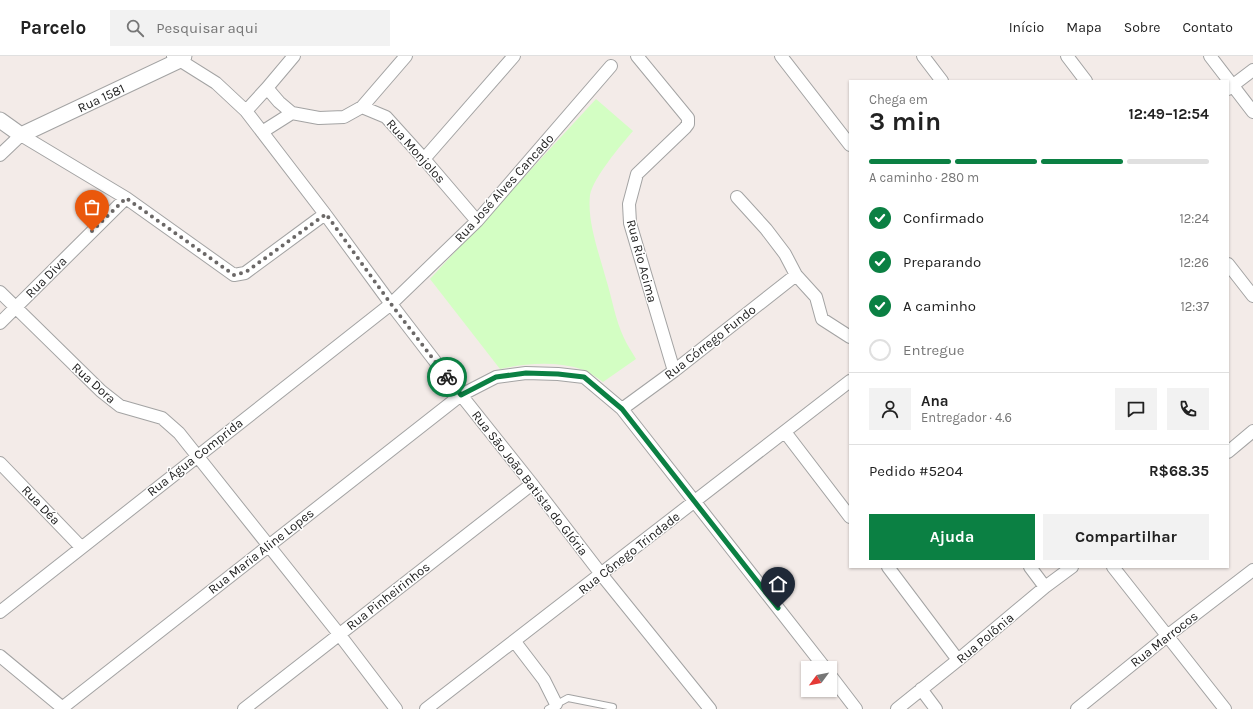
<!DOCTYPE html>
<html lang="pt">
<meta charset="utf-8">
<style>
:root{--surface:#fff;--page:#f2f2f2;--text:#222;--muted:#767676;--line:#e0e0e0;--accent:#0b8043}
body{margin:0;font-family:Karla,sans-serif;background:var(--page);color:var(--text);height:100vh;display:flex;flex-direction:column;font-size:15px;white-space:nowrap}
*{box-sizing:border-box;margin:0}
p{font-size:13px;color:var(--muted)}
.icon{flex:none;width:22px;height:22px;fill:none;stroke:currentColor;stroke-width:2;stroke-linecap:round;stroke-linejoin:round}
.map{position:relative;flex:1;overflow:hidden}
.details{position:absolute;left:849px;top:24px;width:380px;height:488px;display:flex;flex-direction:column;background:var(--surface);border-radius:0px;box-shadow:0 1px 3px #0004}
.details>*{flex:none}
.needle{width:26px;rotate:238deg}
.buttons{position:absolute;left:801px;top:605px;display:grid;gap:8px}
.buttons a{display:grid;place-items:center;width:36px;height:36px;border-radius:0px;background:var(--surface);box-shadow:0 1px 3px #0004;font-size:20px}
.pin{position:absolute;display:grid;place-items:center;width:34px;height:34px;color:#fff;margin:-41px -17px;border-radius:50% 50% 50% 0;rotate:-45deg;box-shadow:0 0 4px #0007}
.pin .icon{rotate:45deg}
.courier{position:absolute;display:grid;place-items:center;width:40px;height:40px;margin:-20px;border:3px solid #0b8043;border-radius:50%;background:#fff;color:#222;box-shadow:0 1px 5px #0007}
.head em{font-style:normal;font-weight:700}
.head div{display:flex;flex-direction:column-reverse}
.head{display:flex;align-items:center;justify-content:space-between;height:68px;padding:0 20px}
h1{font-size:26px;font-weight:700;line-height:30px}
.bar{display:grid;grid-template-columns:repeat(4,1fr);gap:6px 4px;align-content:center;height:48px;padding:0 20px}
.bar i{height:5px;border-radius:3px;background:var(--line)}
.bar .selected{background:var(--accent)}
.bar p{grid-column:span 4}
.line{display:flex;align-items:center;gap:10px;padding:0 20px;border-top:1px solid var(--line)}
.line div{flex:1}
.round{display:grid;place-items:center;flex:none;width:42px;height:42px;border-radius:0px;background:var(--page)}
ol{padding:0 20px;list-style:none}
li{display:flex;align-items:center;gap:12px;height:44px}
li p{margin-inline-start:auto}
li .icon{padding:4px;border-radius:50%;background:var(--accent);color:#fff;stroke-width:4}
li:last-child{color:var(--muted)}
li i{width:22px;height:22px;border:2px solid var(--line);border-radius:50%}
.button{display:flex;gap:8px;margin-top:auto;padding:8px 20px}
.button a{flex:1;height:46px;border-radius:0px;background:var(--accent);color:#fff;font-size:16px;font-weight:700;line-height:46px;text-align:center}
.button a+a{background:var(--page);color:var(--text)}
header{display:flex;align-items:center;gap:24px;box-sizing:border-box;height:56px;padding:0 20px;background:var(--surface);border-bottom:1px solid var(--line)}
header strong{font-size:19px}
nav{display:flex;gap:22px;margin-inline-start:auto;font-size:14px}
.search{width:280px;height:36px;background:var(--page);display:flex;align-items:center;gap:10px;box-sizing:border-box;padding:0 14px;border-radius:0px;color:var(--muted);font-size:15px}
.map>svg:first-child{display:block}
.park{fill:#d3fec3}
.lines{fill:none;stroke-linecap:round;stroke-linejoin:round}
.service-casing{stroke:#a3a3a3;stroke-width:8}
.minor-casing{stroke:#a3a3a3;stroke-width:14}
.tertiary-casing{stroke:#a3a3a3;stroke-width:17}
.service{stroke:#fff;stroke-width:6}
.minor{stroke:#fff;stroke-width:12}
.tertiary{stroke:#fff;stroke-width:15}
.done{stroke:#6b6867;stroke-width:4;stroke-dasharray:0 7.2}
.route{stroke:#0b8043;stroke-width:5}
.labels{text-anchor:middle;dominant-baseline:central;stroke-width:3;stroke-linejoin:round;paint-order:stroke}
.street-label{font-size:13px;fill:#222;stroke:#fff}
</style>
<header>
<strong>Parcelo</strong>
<div class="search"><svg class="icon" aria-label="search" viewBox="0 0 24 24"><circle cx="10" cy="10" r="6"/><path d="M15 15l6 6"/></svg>Pesquisar aqui</div>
<nav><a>Início</a><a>Mapa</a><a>Sobre</a><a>Contato</a></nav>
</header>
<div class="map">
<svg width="1253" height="653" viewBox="0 0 1253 653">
<rect width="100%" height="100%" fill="#f3ebe8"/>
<path class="park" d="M596 43 633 75C621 89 593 122 590 139 587 166 599 197 606 223 612 242 615 263 624 282 627 289 632 296 636 303L603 326C597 322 591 317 584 314 557 305 528 307 500 313L430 223Z"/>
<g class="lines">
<g class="service-casing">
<path id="service" d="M548 653 568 642 613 651"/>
</g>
<g class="minor-casing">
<path id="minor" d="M173 0 216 27 246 55 325 158 391 248 461 339 532 428 601 518 710 653
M637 0 688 62V68L685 72 637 118 629 148 630 167 674 315
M781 0 850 89
M923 0 942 25
M1067 0 1086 25
M1210 0 1253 56
M267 32 294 0
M1228 33 1253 14
M362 51 406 0
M246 55 267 32 279 46 292 57 319 62 344 61 362 51 386 61 424 103 477 165
M262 76 292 57
M0 99 21 79 126 142 234 219 245 217 325 158
M424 103 514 0
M737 141 766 173 785 198 796 219 816 241 822 263 850 281
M1228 208 1253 240
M0 236 101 335 120 350 162 362 179 377 339 578 396 653
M0 267 126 142
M622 353 674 315 796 219
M785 376 850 461
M1228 396 1253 375
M0 407 81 491
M888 511 958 604
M1030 511 1045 531
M1113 511 1225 653
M0 556 391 248 477 165 611 10
M515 586 544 624 556 648
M0 600 64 653
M830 619 856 653
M921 633 936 653
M62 652 461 339 496 321 526 317 558 318 584 321 622 353 825 612
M244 653 532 428
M426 653 850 325
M897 653 958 604 1045 531 1072 511
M1077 653 1167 580 1253 514"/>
</g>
<g class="tertiary-casing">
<path id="tertiary" d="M0 64 21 79 180 4 184 0"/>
</g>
<use href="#service" class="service"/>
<use href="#minor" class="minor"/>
<use href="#tertiary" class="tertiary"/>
</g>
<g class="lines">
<path class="done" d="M92 175 126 142 234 219 246 216 326 158 391 248 447 321"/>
<path class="route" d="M447 321 461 339 496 321 526 317 558 318 584 321 622 353 778 552"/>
</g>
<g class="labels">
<g class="street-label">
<text transform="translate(101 42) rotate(-25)">Rua 1581</text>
<text transform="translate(416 95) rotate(48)">Rua Monjolos</text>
<text transform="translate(504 132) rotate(-48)">Rua José Alves Cancado</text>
<text transform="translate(642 205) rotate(75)">Rua Rio Acima</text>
<text transform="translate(46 221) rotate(-45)">Rua Diva</text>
<text transform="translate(710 286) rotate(-38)">Rua Córrego Fundo</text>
<text transform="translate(94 327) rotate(42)">Rua Dora</text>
<text transform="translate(195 401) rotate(-38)">Rua Água Comprida</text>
<text transform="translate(530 427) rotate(52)">Rua São João Batista do Glória</text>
<text transform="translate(41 449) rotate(46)">Rua Déa</text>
<text transform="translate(261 495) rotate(-38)">Rua Maria Aline Lopes</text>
<text transform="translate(629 497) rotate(-38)">Rua Cônego Trindade</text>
<text transform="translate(388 540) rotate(-38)">Rua Pinheirinhos</text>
<text transform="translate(985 582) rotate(-40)">Rua Polônia</text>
<text transform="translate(1164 583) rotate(-38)">Rua Marrocos</text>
</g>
</g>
</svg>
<div class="buttons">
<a><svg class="needle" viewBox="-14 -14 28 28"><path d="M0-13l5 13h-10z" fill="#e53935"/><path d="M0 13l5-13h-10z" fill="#767676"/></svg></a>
</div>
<div class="pin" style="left:92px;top:175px;background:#ea580c"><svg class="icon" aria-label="bag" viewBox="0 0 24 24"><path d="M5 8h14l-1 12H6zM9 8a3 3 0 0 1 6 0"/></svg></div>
<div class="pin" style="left:778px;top:552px;background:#1f2937"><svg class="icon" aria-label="home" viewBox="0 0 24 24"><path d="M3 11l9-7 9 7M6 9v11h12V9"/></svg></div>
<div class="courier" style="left:447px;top:321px"><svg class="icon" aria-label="bike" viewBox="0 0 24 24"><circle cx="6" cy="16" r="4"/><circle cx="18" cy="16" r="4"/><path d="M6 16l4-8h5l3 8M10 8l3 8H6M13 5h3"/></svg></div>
<section class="details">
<div class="head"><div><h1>3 min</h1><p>Chega em</p></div><em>12:49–12:54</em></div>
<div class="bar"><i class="selected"></i><i class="selected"></i><i class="selected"></i><i></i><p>A caminho · 280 m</p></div>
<ol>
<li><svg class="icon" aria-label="check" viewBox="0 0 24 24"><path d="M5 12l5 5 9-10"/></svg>Confirmado<p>12:24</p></li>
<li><svg class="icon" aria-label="check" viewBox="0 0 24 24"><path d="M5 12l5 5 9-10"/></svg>Preparando<p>12:26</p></li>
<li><svg class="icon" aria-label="check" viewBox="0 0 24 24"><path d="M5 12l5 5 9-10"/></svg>A caminho<p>12:37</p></li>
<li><i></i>Entregue</li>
</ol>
<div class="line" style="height:72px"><a class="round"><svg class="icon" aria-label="person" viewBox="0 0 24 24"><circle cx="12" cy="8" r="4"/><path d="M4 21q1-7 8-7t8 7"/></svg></a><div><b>Ana</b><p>Entregador · 4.6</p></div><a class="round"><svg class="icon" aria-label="chat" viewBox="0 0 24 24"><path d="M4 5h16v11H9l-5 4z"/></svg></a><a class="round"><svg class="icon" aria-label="phone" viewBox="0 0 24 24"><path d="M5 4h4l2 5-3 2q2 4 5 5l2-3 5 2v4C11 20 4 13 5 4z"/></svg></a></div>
<div class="line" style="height:52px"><div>Pedido #5204</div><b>R$68.35</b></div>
<div class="button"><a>Ajuda</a><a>Compartilhar</a></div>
</section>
</div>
